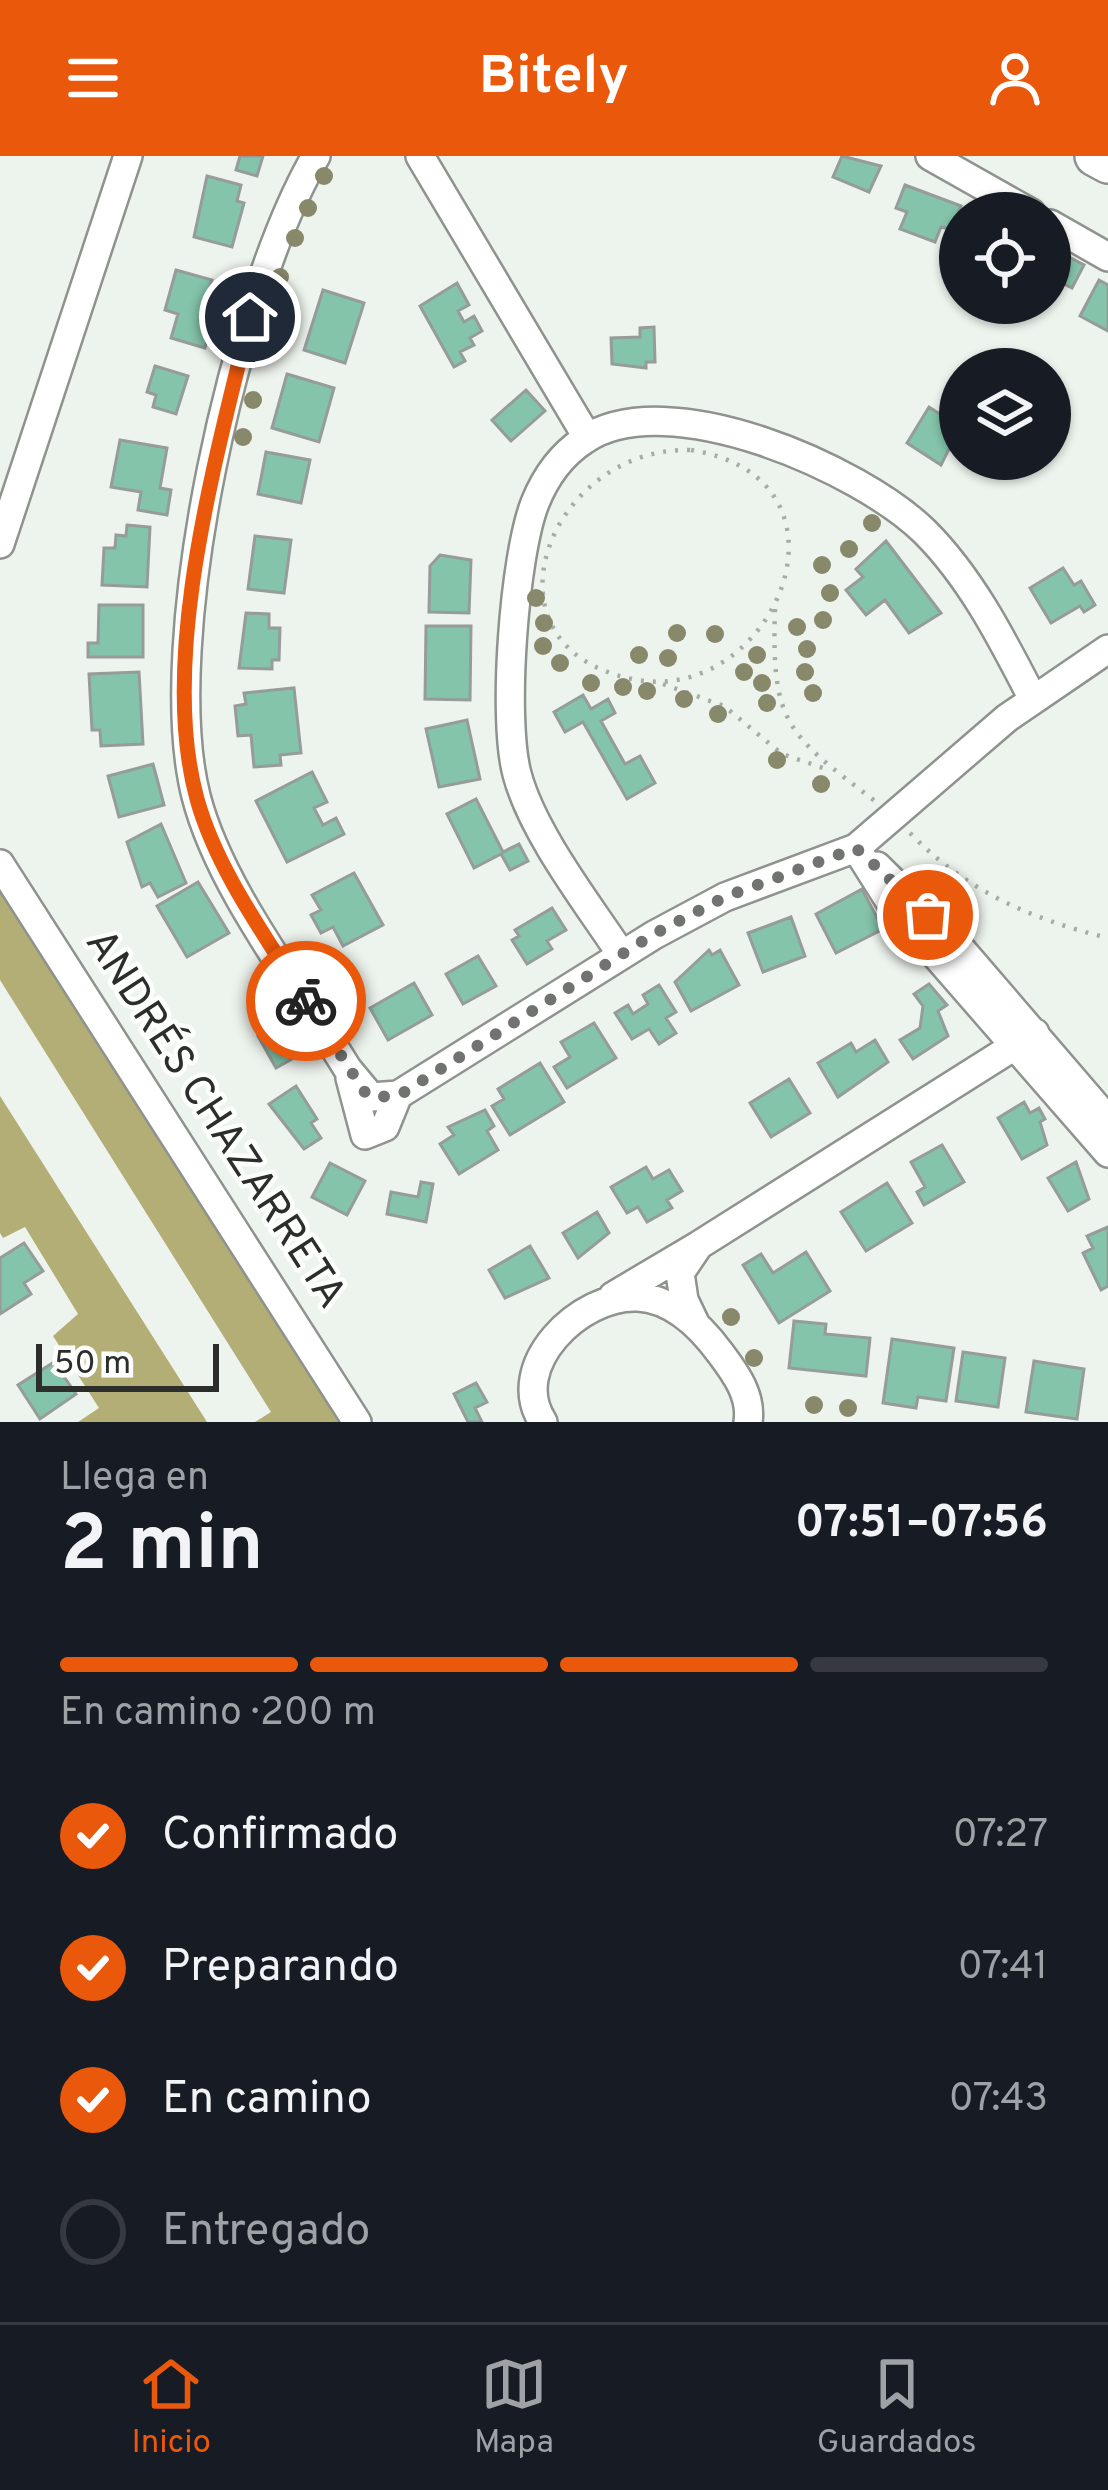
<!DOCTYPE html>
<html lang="es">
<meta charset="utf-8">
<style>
:root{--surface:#171b24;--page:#20242c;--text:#f1f3f6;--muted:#9ea1a6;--line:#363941;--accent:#ea580c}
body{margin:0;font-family:Overpass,sans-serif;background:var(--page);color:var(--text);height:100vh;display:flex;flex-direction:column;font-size:45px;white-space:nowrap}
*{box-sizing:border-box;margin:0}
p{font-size:39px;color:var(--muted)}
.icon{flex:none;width:66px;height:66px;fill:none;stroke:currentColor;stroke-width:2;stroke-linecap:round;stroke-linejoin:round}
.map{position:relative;height:1266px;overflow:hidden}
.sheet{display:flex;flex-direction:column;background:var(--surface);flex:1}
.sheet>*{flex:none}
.tools{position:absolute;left:939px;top:36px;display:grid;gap:24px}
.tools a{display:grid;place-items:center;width:132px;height:132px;border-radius:50%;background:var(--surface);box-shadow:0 3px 9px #0004;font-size:60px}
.scale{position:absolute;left:36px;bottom:30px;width:183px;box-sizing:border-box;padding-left:12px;border:6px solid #2c2e2c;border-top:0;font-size:33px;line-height:42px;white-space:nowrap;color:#2c2e2c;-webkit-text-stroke:9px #fdfffd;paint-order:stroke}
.pin{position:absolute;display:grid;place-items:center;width:102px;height:102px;color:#fff;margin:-51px;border:6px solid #fff;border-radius:50%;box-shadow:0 3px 12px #0007}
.courier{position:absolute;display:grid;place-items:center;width:120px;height:120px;margin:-60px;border:9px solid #ea580c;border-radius:50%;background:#fff;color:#222;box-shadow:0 3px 15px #0007}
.head em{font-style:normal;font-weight:700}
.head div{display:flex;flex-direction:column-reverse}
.head{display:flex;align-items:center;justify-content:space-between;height:204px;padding:0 60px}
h1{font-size:78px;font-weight:700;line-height:90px}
.bar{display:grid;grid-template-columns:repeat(4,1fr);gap:18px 12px;align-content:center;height:144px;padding:0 60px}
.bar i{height:15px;border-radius:9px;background:var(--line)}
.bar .current{background:var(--accent)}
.bar p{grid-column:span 4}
ol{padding:0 60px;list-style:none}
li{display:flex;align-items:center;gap:36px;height:132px}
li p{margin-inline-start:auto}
li .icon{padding:12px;border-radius:50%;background:var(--accent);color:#fff;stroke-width:4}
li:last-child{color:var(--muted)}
li i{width:66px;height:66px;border:6px solid var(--line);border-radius:50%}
header{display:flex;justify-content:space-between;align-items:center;height:156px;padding:0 60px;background:var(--accent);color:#fff;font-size:54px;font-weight:700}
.menu{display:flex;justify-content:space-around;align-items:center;height:168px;border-top:3px solid var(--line);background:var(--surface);font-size:33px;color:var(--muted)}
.menu a{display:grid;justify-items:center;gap:6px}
.menu .current{color:var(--accent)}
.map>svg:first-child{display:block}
.forest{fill:#b3ae76}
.building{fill:#84c4aa;stroke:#959c99;stroke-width:3}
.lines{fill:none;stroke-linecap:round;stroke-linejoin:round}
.street-casing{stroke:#8e938e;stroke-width:32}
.secondary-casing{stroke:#8e938e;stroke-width:44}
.path{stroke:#a8aca8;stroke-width:4.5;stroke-dasharray:3 9;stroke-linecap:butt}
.street{stroke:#fff;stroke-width:27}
.secondary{stroke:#fff;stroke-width:39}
.tree{fill:#88886b}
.done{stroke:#707370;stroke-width:12;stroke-dasharray:0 21.6}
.route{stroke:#ea580c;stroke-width:15}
.labels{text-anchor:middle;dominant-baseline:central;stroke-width:9;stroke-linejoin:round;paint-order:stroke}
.street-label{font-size:42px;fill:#2c2e2c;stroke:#fdfffd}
</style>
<header><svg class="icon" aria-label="menu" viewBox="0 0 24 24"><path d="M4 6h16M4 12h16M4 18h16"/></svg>Bitely<svg class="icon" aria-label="person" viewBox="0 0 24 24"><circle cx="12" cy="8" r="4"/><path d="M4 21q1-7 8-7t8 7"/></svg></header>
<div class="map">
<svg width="1108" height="1266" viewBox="0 0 1108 1266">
<rect width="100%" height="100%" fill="#edf3ed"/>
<path class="forest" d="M0 699 358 1266H255L271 1256 0 824Z
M0 940 207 1266H78L99 1252 53 1180 78 1158 25 1071 3 1082 0 1077Z"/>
<path class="building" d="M240 0H263L257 20 236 14Z
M842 0 881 10 869 36 833 21Z
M207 20 241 29 237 45 244 47 232 91 194 81Z
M905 29 961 50 952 74 941 71 935 86 900 73 907 56 896 52Z
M1050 91 1084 109 1072 132 1050 121Z
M176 114 212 124 200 165 211 168 205 192 171 182 178 158 165 154Z
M1099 124 1108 129V175L1080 160Z
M457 127 469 149 458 155 464 166 474 160 482 175 470 182 474 189 460 196 465 205 454 211 420 150Z
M323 134 364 147 345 207 304 194Z
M654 171 655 206H646V212L612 208 611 182 640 181V172Z
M155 210 188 220 176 258 153 251 156 239 147 236Z
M287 218 334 232 319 286 272 272Z
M526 234 545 255 511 285 492 264Z
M929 251 960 271 941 309 907 287Z
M120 284 167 292 160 332 171 334 167 359 138 354 141 336 111 331Z
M266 296 310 304 301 347 258 338Z
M127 369 150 371 147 431 102 429 104 392H115L116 379 126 380Z
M255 380 291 384 284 437 248 433Z
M886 385 941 457 909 477 885 444 866 459 846 434 863 421 856 413Z
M440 399 471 404 469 457 429 456 430 410Z
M1063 412 1074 429 1081 425 1095 449 1084 456 1080 450 1051 467 1030 432Z
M99 449H143V501H88V487H98Z
M246 457 269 458V472H280L279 504H272V513L239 512Z
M426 470H471L470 544 425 543Z
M139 516 143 588 101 590 100 574H92L89 518Z
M294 532 301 597 280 599 281 609 254 611 251 579 238 580 235 550 246 548 244 537Z
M583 539 591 553 608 543 615 557 601 565 625 608 640 600 655 627 627 643 583 566 565 576 554 556Z
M467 564 480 623 439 631 426 573Z
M153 608 164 649 119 661 108 620Z
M312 616 327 646 314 652 323 669 336 662 344 678 287 706 256 645Z
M476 643 503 696 519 688 528 705 510 714 501 698 474 712 447 658Z
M161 668 186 727 158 741 150 727 142 731 127 686Z
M354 717 383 769 343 790 333 771 321 777 311 759 321 754 312 739Z
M198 726 229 777 187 801 157 750Z
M862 733 883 773 836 797 816 758Z
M552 752 566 774 547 785 552 793 527 808 512 784 519 780 515 774Z
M791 761 805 800 763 816 748 777Z
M709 794 712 799 720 794 739 829 691 855 675 826Z
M478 800 496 830 463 848 446 818Z
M414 827 432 859 388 884 370 852Z
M929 828 947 849 938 855 948 880 913 903 900 884 920 872 923 850 914 838Z
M659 829 676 856 666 862 676 877 659 888 649 873 632 883 615 857 628 849 633 858 648 848 643 839Z
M282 865 301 898 276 912 258 880Z
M594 867 616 902 567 932 554 911 570 901 561 886Z
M875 884 888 906 838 941 818 907 851 887 856 896Z
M540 907 564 946 510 979 492 950 504 943 498 933Z
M789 923 810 957 771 981 750 947Z
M296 930 317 963 311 967 321 982 304 993 269 948Z
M1024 946 1030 957 1039 952 1045 963 1040 966 1047 989 1022 1003 998 962Z
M485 954 494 970 487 975 498 994 459 1018 440 988 454 979 448 971Z
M942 989 964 1026 924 1049 917 1036 925 1031 911 1006Z
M1076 1006 1089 1043 1068 1055 1048 1022Z
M330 1007 365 1025 347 1059 312 1041Z
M646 1011 653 1023 669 1014 682 1035 667 1044 672 1052 647 1066 638 1051 627 1057 611 1031Z
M421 1026 433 1028 426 1066 387 1058 391 1036 418 1041Z
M887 1027 912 1067 866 1095 841 1056Z
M597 1056 609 1077 578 1102 563 1077Z
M1108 1071V1130L1101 1134 1083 1097 1093 1092 1087 1080Z
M24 1087 43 1115 24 1127 31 1138 0 1158V1102Z
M530 1090 549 1122 505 1142 489 1114Z
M806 1096 830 1135 779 1167 743 1109 761 1098 773 1117Z
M794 1165 826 1168 825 1178 870 1182 866 1220 789 1212Z
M892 1183 954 1192 946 1245 918 1241 916 1252 883 1247Z
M963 1196 1005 1202 998 1251 956 1245Z
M1034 1205 1084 1213 1077 1263 1026 1256Z
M54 1206 76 1238 40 1263 18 1229Z
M476 1227 487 1246 475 1252 482 1266H468L454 1238Z"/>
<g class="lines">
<g class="street-casing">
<path id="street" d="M316 0C236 137 157 486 196 640 219 731 298 831 347 912L371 941 398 939 654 779 725 741 856 692 1007 562 1108 493
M420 0 587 281
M930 0 1031 57
M1050 68 1108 101
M0 388 128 0
M856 692 892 749 1108 997
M0 708 357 1266
M877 710 961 793 1108 964
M621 798C588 748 532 676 517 618 502 563 514 400 535 347 545 322 561 299 584 284 667 227 861 313 925 376 972 423 1003 485 1033 543
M350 922 365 979 385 971 398 939
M699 1089 1035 877
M613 1140 699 1089 680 1117 684 1144 695 1167
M543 1266C506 1210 580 1138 638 1141 673 1143 702 1172 721 1198 736 1218 752 1240 748 1266"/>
</g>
<g class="secondary-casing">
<path id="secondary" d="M1095 0 1108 7"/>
</g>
<path class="path" d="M691 294C871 323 773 553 632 523 472 490 548 290 691 294Z
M775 453C771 568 787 578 875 645
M663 528 724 550 782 598 826 613
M910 677C966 735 1031 763 1108 782"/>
<use href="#street" class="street"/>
<use href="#secondary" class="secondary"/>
</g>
<g class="tree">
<circle cx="324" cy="20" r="9"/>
<circle cx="308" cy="52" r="9"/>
<circle cx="295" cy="82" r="9"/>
<circle cx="280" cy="121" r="9"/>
<circle cx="269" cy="159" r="9"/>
<circle cx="261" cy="197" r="9"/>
<circle cx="253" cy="244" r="9"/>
<circle cx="243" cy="281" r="9"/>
<circle cx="872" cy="367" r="9"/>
<circle cx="849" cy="393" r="9"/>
<circle cx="822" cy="409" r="9"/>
<circle cx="830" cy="437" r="9"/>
<circle cx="536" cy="442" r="9"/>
<circle cx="823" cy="464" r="9"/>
<circle cx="544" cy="467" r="9"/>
<circle cx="797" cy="471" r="9"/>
<circle cx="677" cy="477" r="9"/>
<circle cx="715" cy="478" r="9"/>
<circle cx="543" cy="490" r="9"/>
<circle cx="807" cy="493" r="9"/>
<circle cx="639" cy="499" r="9"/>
<circle cx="757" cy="499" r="9"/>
<circle cx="668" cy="502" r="9"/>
<circle cx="560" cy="507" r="9"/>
<circle cx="744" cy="516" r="9"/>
<circle cx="805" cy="516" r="9"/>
<circle cx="591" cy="527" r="9"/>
<circle cx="762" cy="527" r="9"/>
<circle cx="623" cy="531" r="9"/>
<circle cx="647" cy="535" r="9"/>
<circle cx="813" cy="537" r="9"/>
<circle cx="684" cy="543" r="9"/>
<circle cx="767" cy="547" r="9"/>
<circle cx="718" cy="558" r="9"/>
<circle cx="777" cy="604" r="9"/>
<circle cx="821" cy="628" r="9"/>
<circle cx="731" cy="1161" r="9"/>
<circle cx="754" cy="1202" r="9"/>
<circle cx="814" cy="1249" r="9"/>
<circle cx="848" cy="1252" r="9"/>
</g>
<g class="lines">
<path class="done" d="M306 845 364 935 370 941 398 940 654 778 725 741 856 692 928 759"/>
<path class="route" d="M250 161C217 300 158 502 197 643 217 715 267 782 306 845"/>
</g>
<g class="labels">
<g class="street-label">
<text transform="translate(214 964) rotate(57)">ANDRÉS CHAZARRETA</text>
</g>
</g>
</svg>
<div class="tools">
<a><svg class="icon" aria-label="locate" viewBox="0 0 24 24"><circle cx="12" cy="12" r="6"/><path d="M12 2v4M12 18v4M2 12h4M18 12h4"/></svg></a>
<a><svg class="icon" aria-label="layers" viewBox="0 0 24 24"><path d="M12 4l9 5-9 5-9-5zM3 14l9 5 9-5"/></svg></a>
</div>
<div class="scale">50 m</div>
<div class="pin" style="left:928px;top:759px;background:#ea580c"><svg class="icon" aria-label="bag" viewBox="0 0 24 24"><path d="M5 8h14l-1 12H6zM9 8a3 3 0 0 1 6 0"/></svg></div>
<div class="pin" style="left:250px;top:161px;background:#1f2937"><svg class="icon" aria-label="home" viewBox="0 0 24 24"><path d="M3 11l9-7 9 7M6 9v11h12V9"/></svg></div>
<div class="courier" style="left:306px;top:845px"><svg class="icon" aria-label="bike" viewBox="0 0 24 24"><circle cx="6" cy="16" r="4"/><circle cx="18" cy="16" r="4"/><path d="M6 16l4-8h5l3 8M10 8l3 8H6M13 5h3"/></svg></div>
</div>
<section class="sheet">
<div class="head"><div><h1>2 min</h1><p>Llega en</p></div><em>07:51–07:56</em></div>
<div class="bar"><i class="current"></i><i class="current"></i><i class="current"></i><i></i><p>En camino · 200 m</p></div>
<ol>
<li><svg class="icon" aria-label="check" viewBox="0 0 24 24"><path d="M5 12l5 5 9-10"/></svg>Confirmado<p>07:27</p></li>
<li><svg class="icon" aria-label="check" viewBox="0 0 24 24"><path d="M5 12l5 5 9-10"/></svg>Preparando<p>07:41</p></li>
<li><svg class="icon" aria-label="check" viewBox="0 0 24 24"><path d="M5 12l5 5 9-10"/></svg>En camino<p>07:43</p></li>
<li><i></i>Entregado</li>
</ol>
</section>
<nav class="menu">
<a class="current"><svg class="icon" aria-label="home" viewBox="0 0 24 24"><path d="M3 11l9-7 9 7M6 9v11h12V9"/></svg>Inicio</a>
<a><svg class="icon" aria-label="map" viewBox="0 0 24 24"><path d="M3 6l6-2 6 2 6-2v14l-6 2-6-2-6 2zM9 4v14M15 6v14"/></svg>Mapa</a>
<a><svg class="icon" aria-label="saved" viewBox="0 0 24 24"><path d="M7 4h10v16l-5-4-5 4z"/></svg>Guardados</a>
</nav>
